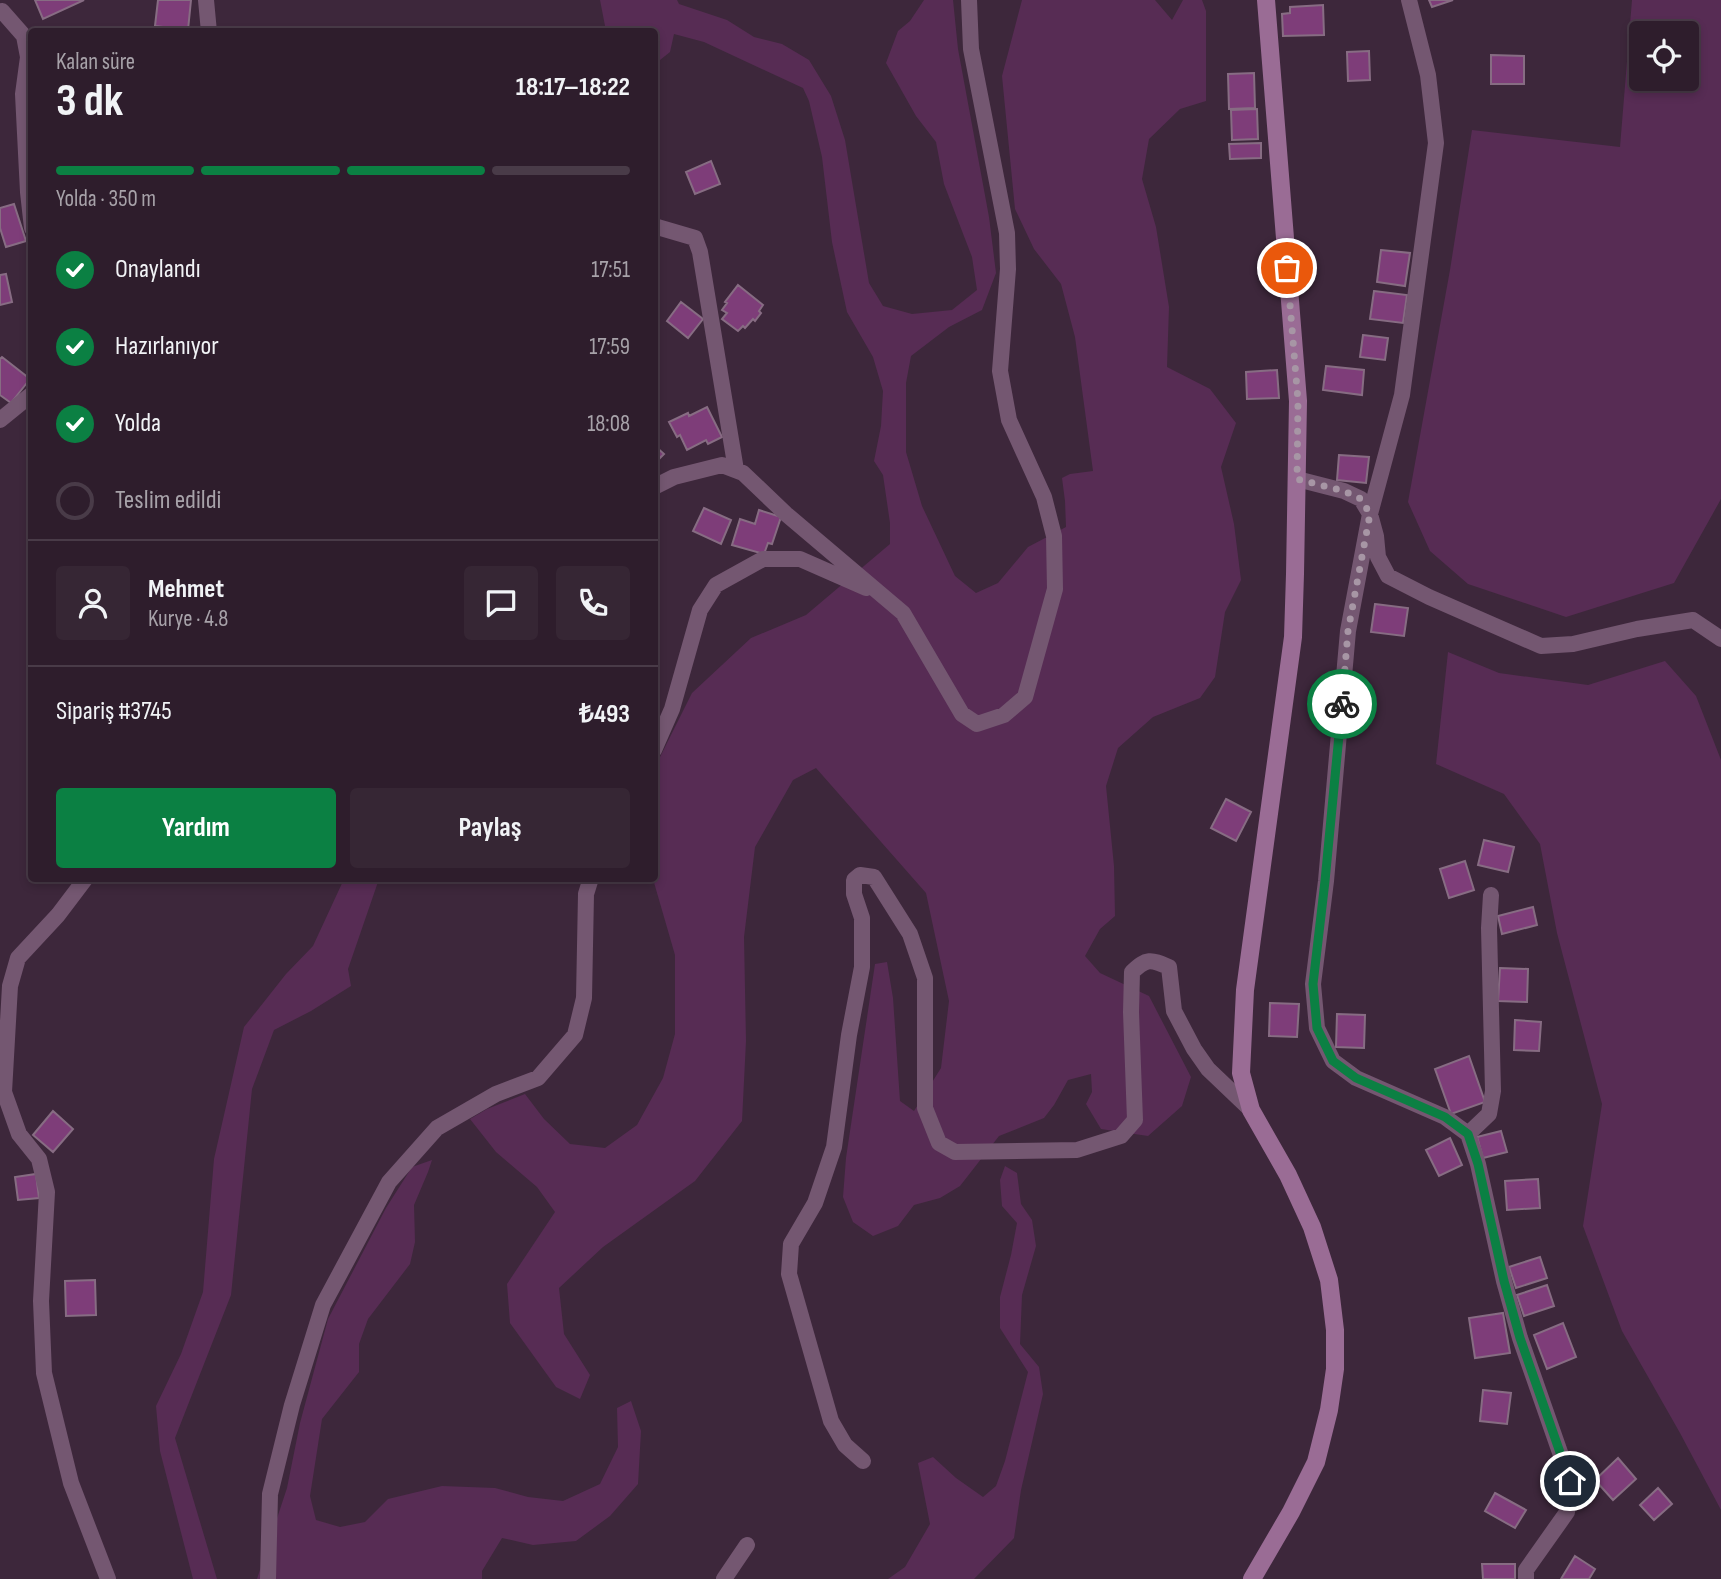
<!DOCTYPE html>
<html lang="tr">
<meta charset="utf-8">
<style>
:root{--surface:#2e1d2c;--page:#362634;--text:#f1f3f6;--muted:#a7a2a9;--line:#493b48;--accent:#0b8043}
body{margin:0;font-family:"Sofia Sans Condensed",sans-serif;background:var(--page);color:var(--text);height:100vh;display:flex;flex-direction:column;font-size:26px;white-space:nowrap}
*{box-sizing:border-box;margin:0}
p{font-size:23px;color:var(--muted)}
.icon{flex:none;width:38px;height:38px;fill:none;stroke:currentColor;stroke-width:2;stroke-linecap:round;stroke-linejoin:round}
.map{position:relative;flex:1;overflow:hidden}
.side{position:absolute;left:28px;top:28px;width:630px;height:854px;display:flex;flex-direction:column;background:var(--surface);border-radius:7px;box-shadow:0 4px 10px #0003,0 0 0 2px var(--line)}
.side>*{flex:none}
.tools{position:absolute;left:1629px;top:21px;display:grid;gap:14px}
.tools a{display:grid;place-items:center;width:70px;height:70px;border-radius:7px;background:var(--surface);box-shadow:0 4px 10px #0003,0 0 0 2px var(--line);font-size:35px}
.pin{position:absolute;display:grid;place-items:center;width:60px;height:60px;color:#fff;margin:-30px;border:4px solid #fff;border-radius:50%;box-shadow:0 2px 7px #0007}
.courier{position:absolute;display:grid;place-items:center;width:70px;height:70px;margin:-35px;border:5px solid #0b8043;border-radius:50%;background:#fff;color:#222;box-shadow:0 2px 9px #0007}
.summary em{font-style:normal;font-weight:700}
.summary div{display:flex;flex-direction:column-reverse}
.summary{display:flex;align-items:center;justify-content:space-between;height:119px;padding:0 28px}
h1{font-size:46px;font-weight:700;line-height:52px}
.bar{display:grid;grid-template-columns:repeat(4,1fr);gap:10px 7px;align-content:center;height:84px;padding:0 28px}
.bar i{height:9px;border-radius:5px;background:var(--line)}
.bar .selected{background:var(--accent)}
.bar p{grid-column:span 4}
.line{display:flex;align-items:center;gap:18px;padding:0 28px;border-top:2px solid var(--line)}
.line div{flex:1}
.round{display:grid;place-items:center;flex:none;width:74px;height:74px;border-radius:7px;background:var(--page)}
ol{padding:0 28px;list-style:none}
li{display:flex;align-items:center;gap:21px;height:77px}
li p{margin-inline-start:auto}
li .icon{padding:7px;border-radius:50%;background:var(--accent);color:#fff;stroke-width:4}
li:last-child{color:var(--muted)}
li i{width:38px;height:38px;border:4px solid var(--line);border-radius:50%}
.action{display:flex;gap:14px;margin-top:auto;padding:14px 28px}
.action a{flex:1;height:80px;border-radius:7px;background:var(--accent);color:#fff;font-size:28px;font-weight:700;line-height:80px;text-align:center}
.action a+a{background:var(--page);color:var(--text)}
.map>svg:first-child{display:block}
.green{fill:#572c54;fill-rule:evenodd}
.building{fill:#7e3d79;stroke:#876c83;stroke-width:2}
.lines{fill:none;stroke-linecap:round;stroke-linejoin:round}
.street{stroke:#745771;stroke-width:16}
.secondary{stroke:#9a6c95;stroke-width:18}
.done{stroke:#a796a5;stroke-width:7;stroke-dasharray:0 12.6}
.route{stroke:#0b8043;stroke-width:9}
</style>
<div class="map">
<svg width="1721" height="1579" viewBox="0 0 1721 1579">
<rect width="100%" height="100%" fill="#3d273b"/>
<path class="green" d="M600 0H677L679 4 727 20 754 37 782 44 809 60 831 96 845 140 869 283 883 306 912 314 952 310 977 290 972 257 944 184 936 142 916 116 886 63 898 31 910 21 924 0H953L958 49 989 217 996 273 982 310 949 327 911 356 906 383V452L922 506 955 576 976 593 998 583 1028 547 1066 527 1065 501 1062 478 1070 474 1093 471 1075 337 1061 284 1034 249 1015 209 1002 76 1022 0H1155L1172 20 1183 0H1202L1206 11V101L1180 109 1149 139 1142 179 1156 227 1169 307 1167 367 1210 389 1236 423 1221 467 1234 524 1241 580 1225 612 1215 677 1200 698 1153 717 1118 748 1106 786 1114 866 1115 916 1100 929 1085 956 1100 973 1149 996 1191 1077 1182 1106 1148 1136 1101 1129 1086 1104 1092 1092 1091 1074 1068 1080 1054 1105 1044 1118 999 1136 960 1186 940 1198 914 1205 898 1226 873 1236 853 1222 843 1197 846 1158 875 964 887 962 893 998 900 1101 914 1111 941 1068 949 1001 926 893 816 768 793 780 755 847 744 937 746 1041 742 1121 695 1181 603 1247 559 1288 564 1334 590 1375 580 1399 556 1387 510 1323 507 1284 555 1212 537 1187 496 1152 470 1119 487 1109 525 1094 544 1119 570 1144 605 1148 637 1125 663 1078 675 1034V955L653 879 654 878 655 767 692 693 751 638 806 615 890 544V523L883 475 874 461 881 426 883 391 873 357 847 312 832 242 822 157 809 101 803 88 704 42 674 34 670 52 655 64 654 32 606 31Z
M1632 0H1721V499L1674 583 1566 617 1468 584 1430 551 1408 502 1450 270 1472 130 1620 147ZM1642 33H1687V79H1642Z
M1448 652 1499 673 1588 685 1665 661 1696 696 1721 760V1510L1680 1433 1622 1331 1583 1226 1602 1104 1557 933 1540 844 1504 794 1436 764Z
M344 879H379L348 969 351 986 311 1011 274 1030 252 1089 231 1295 175 1438 217 1579H193L160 1451 156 1406 181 1354 203 1292 214 1159 244 1027 286 974 313 946Z
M432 1160 428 1172 414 1205 415 1242 410 1264 368 1319 359 1344V1372L322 1419 310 1496 316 1520 340 1527 365 1522 388 1499 442 1486 495 1488 528 1497 563 1501 600 1484 618 1447 617 1408 631 1401 641 1431 638 1484 610 1516 576 1541 533 1545 502 1538 482 1571V1579H257L287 1488 300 1423 328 1319 386 1208 412 1167Z
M1005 1166 1017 1173 1021 1204 1032 1220 1036 1246 1022 1295 1020 1344 1039 1367 1043 1394 1021 1490 1014 1538 974 1579H888L905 1567 930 1524 918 1463 933 1457 956 1478 983 1497 996 1486 1005 1461 1028 1372 1000 1328V1297L1011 1255 1017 1223 1002 1206 1000 1180Z"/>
<path class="building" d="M35 0H84L43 19Z
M158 0H191L188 30 155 26Z
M1429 0H1453L1432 7Z
M1323 5 1324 35 1283 36 1282 14 1290 13V7Z
M1369 51 1370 80 1348 81 1347 52Z
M1491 55 1524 56V84H1491Z
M1254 73 1255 108 1229 109 1228 74Z
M1257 109 1258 139 1232 140 1231 110Z
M1261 143V158L1230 159 1229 144Z
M711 161 720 184 695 194 686 172Z
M14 204 26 241 6 247 0 228V208Z
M1381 250 1410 253 1405 286 1377 282Z
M6 274 12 302 0 305V275Z
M738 285 763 305 759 311 761 313 755 321 753 319 745 328 743 326 738 331 722 319 727 313 722 310 727 303 725 302Z
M1374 291 1407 295 1403 323 1370 319Z
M681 302 703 319 688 338 667 321Z
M1363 335 1388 338 1385 360 1360 357Z
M2 357 30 379 11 403 0 395V359Z
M1326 366 1364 370 1362 395 1323 390Z
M1277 370 1279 398 1247 399 1246 372Z
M707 407 722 437 708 444 706 440 687 450 680 435 677 437 669 422 688 413 689 416Z
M654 445 664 454 654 464Z
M1339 455 1369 457 1366 483 1337 480Z
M704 508 731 520 721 544 693 531Z
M759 510 781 517 772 544 768 543 764 554 732 545 740 519 755 524Z
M1375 604 1408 608 1404 636 1371 632Z
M1226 799 1251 812 1236 841 1211 828Z
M1484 840 1514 847 1508 872 1478 865Z
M1465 861 1474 890 1449 898 1440 869Z
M1533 907 1537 925 1502 934 1498 916Z
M1500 968 1528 969 1527 1002 1498 1001Z
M1270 1003 1299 1004 1297 1037 1269 1036Z
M1337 1014 1365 1015 1364 1048 1336 1047Z
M1515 1020 1541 1022 1539 1051 1514 1050Z
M1469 1056 1485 1102 1451 1114 1435 1069Z
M53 1111 73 1129 53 1152 33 1135Z
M1501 1131 1507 1152 1483 1158 1477 1137Z
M1450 1138 1462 1165 1439 1176 1426 1150Z
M36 1174 39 1198 18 1200 15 1177Z
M1538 1179 1540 1208 1507 1210 1505 1181Z
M1540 1257 1547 1278 1516 1288 1509 1267Z
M95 1280 96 1315 66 1316 65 1281Z
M1547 1285 1554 1306 1524 1316 1517 1295Z
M1503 1313 1510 1353 1475 1358 1469 1318Z
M1563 1323 1576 1357 1547 1369 1534 1335Z
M1483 1390 1511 1393 1507 1424 1480 1421Z
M1618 1458 1636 1479 1613 1500 1595 1480Z
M1658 1488 1672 1504 1654 1520 1640 1505Z
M1495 1493 1526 1510 1515 1528 1485 1511Z
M1575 1556 1595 1569 1589 1579H1561Z
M1482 1564H1515V1579H1483Z"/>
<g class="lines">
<path class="street" d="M206 0 209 32
M1409 0 1428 75 1436 143 1402 395 1370 514 1348 631 1326 881 1313 984 1317 1028 1333 1061 1356 1078 1445 1117 1468 1134 1478 1164 1504 1281 1520 1338 1570 1481 1567 1512 1526 1570V1579
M2 11 24 36 28 57 23 94 28 192 32 228
M654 226 695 238 700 252 736 470
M0 420 32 394
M1297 479 1344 491 1361 499 1370 514 1376 536 1378 557 1388 576 1429 597 1541 646 1573 644 1637 629 1693 620 1721 639
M654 487 674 477 722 465 743 473 786 514 903 613 962 714 977 724 1004 715 1025 697 1055 589 1054 536 1044 497 1009 420 1000 371 1008 269 1007 233 971 49 969 0
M654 750 672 709 700 610 716 585 763 559H800L866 588
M86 878 58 915 18 958 10 986 4 1092 19 1134 39 1159 47 1192 41 1301 44 1373 71 1483 108 1579
M1468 1134 1489 1114 1493 1091 1489 928 1491 895
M863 1461 845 1445 831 1421 789 1274 791 1244 815 1203 834 1147 849 1035 862 967V918L854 894V880L860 875 874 877 910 934 925 978V1108L939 1143 955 1152 1077 1150 1121 1136 1135 1120 1131 1012 1132 972C1147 958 1150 959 1169 967L1174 1011 1194 1049 1208 1069 1251 1110
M268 1579 270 1494 292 1405 323 1305 389 1182 437 1128 496 1094 538 1078 575 1035 584 998 586 894 591 878
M724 1579 747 1545"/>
<path class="secondary" d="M1252 1579 1291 1512 1316 1462 1329 1410 1335 1369V1330L1329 1280 1312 1227 1288 1175 1251 1110 1241 1073 1245 990 1293 637 1295 574 1298 401 1266 0"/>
</g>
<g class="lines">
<path class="done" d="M1287 268 1298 401 1297 479 1344 491 1361 499 1370 514 1348 631 1342 704"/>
<path class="route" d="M1342 704 1325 881 1313 984 1317 1028 1333 1061 1356 1078 1445 1117 1468 1134 1478 1164 1504 1281 1520 1338 1570 1481"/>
</g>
</svg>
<div class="tools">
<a><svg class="icon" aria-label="locate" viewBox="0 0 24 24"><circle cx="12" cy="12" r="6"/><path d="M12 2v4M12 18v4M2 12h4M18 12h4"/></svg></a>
</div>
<div class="pin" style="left:1287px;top:268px;background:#ea580c"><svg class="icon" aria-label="bag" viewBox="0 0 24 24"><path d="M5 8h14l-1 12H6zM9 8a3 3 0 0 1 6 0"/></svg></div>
<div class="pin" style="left:1570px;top:1481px;background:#1f2937"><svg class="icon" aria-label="home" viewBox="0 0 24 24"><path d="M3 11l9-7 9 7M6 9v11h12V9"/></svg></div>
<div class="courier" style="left:1342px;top:704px"><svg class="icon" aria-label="bike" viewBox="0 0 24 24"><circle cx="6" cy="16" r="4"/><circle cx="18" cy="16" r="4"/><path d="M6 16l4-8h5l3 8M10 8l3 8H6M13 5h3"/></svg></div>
<section class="side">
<div class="summary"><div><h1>3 dk</h1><p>Kalan süre</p></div><em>18:17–18:22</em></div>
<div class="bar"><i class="selected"></i><i class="selected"></i><i class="selected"></i><i></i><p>Yolda · 350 m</p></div>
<ol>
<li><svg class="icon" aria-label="check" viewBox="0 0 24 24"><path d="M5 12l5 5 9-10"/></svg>Onaylandı<p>17:51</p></li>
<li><svg class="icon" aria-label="check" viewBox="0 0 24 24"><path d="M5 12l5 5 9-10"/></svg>Hazırlanıyor<p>17:59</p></li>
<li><svg class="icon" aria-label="check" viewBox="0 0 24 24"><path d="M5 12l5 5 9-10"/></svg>Yolda<p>18:08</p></li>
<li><i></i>Teslim edildi</li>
</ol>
<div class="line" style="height:126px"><a class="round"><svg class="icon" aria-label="person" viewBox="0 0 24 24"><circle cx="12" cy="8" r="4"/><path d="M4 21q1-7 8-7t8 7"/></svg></a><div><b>Mehmet</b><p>Kurye · 4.8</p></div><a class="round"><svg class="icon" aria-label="chat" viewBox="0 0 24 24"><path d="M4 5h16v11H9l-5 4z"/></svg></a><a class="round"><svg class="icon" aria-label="phone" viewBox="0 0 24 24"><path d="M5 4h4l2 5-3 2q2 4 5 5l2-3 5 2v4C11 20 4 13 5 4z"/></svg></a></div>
<div class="line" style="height:91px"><div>Sipariş #3745</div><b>₺493</b></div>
<div class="action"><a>Yardım</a><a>Paylaş</a></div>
</section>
</div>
